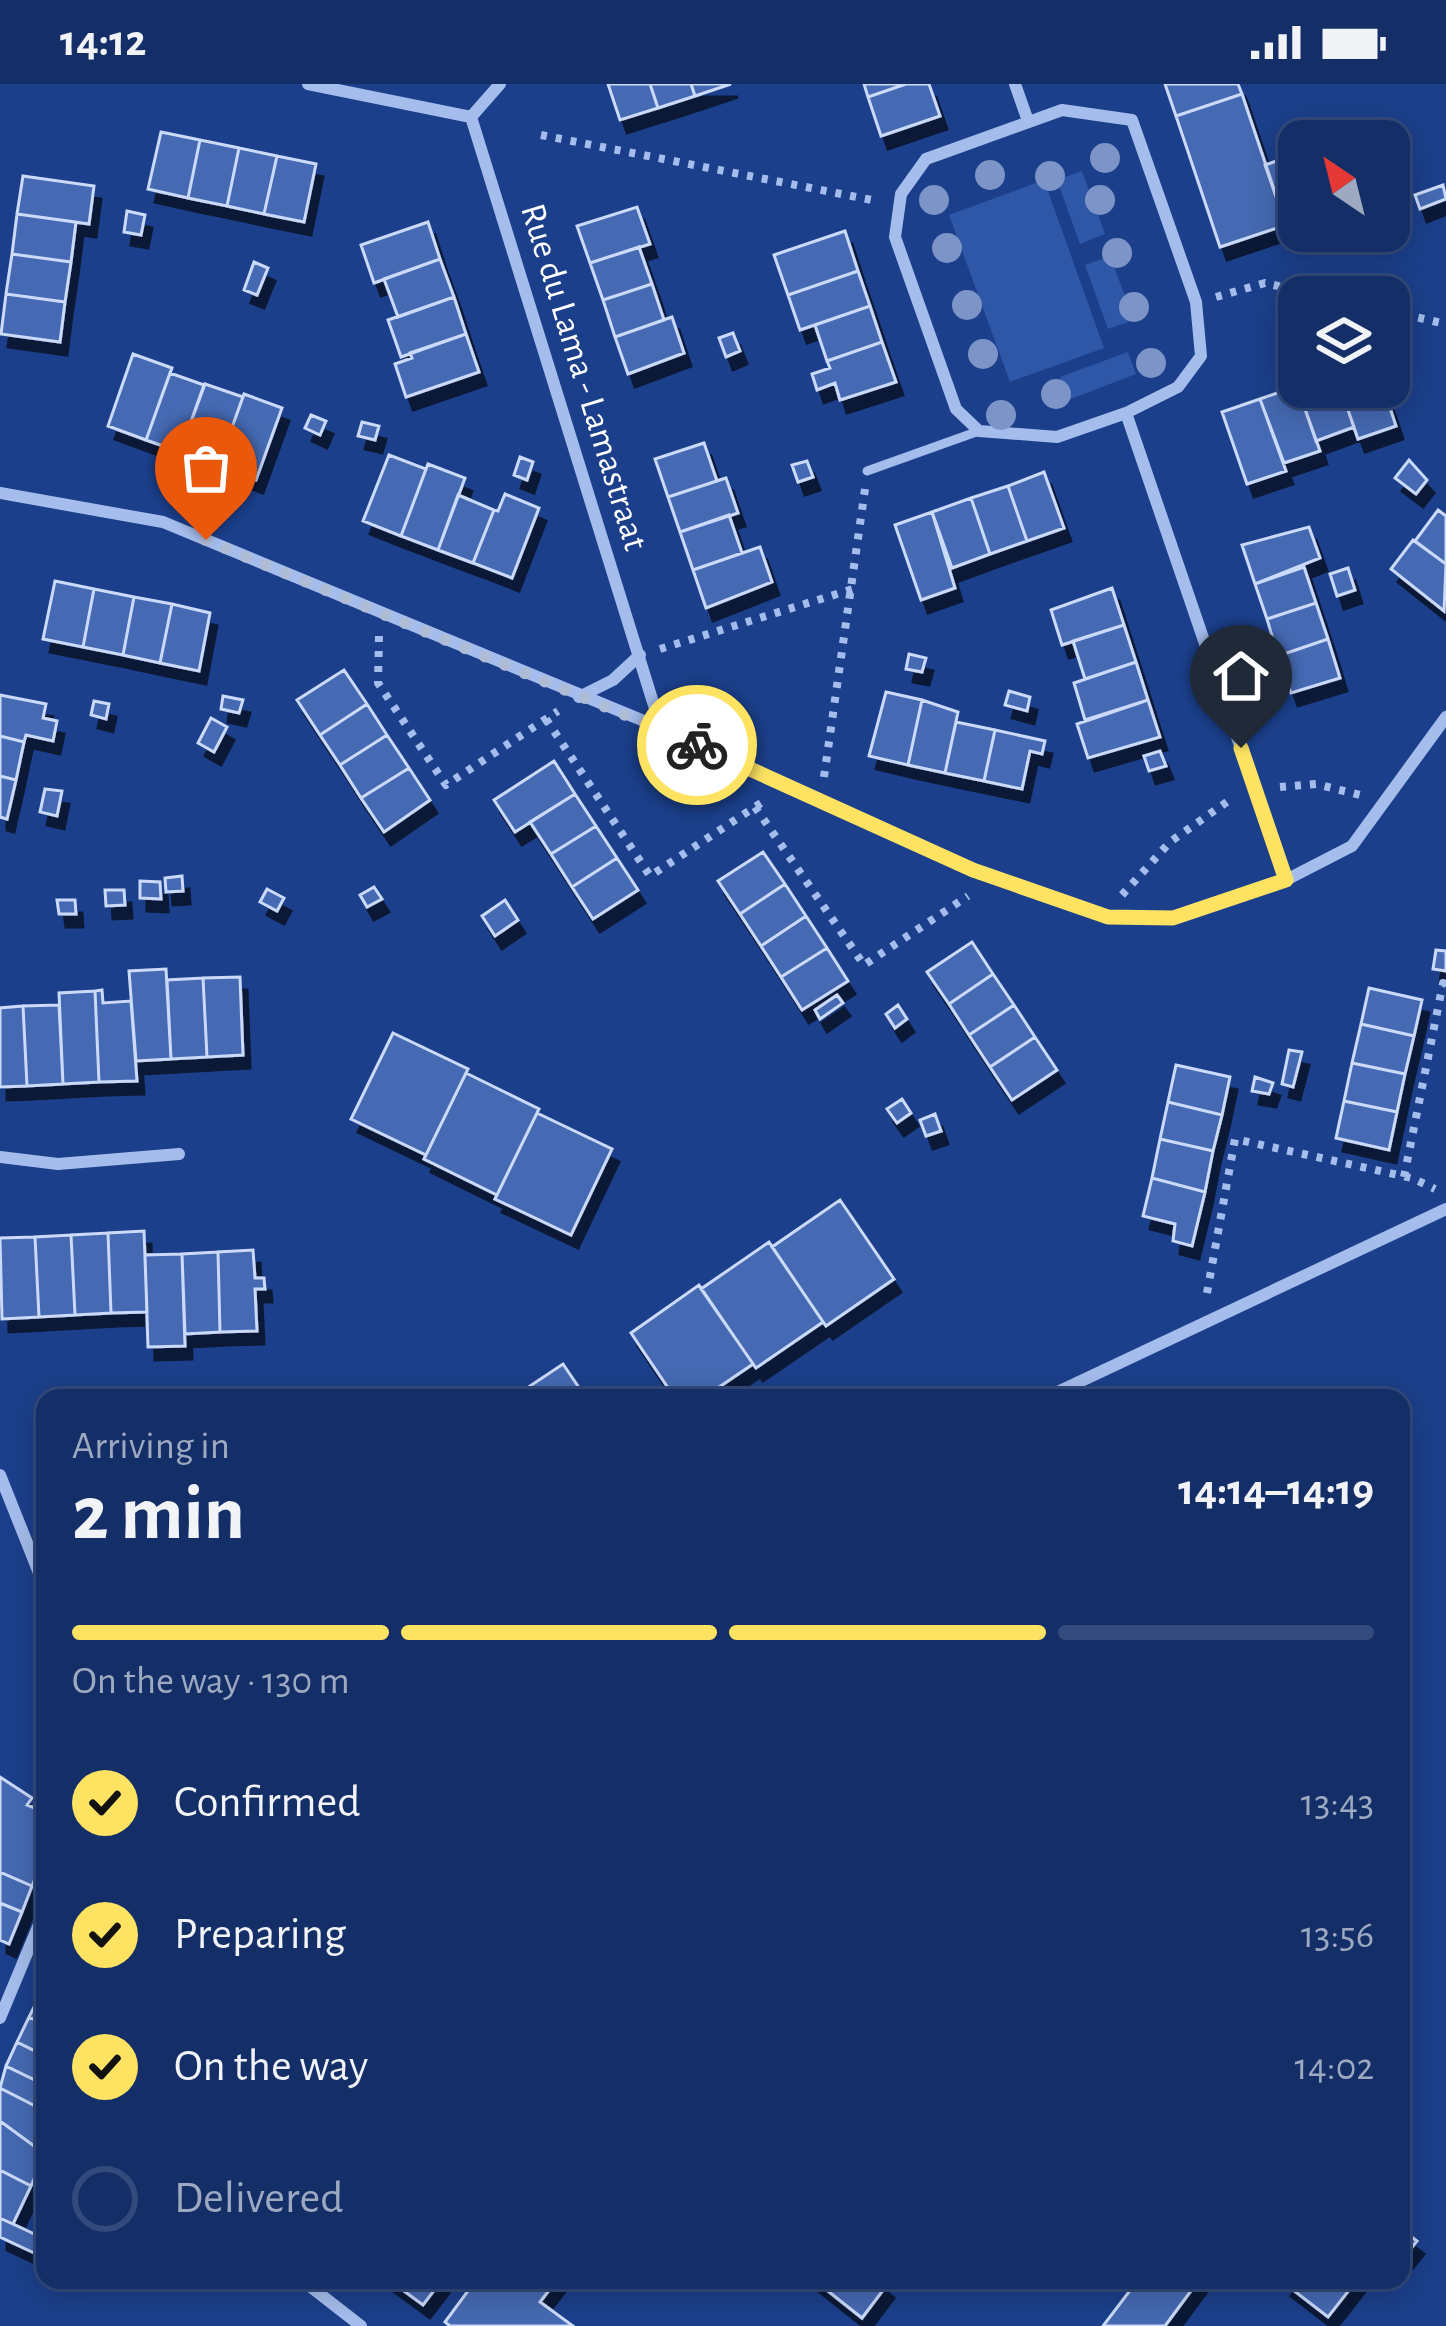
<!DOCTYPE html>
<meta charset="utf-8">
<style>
:root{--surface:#142f68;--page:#1d376e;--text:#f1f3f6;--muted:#9da9c0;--line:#334a7c;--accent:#fee362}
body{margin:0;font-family:"Alegreya Sans",sans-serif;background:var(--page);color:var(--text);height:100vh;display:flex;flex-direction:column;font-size:45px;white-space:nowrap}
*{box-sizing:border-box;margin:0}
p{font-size:39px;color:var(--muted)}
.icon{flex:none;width:66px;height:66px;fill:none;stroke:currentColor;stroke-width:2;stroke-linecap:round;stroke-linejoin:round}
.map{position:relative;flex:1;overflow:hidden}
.panel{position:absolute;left:36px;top:1305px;width:1374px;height:900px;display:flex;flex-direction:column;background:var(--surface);border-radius:24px;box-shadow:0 6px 30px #0003,0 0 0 3px var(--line)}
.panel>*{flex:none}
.needle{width:78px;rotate:325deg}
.fabs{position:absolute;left:1278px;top:36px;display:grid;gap:24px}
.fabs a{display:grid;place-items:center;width:132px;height:132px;border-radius:24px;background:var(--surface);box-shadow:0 6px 30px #0003,0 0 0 3px var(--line);font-size:60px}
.pin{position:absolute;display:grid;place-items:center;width:102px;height:102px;color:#fff;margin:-123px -51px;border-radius:50% 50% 50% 0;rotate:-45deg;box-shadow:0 0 12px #0007}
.pin .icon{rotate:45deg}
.courier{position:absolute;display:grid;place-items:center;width:120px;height:120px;margin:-60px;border:9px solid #fee362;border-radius:50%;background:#fff;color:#222;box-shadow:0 3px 15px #0007}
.head em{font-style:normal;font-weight:600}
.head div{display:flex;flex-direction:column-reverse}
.head{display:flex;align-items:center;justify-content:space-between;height:204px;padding:0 36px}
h1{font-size:78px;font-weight:600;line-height:90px}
.bar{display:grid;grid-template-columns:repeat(4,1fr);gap:18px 12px;align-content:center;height:144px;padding:0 36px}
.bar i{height:15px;border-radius:9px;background:var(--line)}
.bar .on{background:var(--accent)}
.bar p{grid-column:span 4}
ol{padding:0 36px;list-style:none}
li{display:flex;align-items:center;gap:36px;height:132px}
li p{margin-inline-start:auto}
li .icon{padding:12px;border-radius:50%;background:var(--accent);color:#111;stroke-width:4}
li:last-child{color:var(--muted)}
li i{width:66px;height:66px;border:6px solid var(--line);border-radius:50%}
.status{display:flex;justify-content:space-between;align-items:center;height:84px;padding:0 60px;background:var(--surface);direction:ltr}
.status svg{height:33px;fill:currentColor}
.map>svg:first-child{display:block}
.green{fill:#2e57a8}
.building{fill:#4469b2;stroke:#cbdaf9;stroke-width:3;filter:url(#shadow)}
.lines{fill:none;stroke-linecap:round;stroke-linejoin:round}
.path{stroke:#a5bded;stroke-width:8;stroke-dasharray:6 9;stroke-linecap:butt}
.lane{stroke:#a5bded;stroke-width:9}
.street{stroke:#a5bded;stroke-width:12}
.tree{fill:#7c94c7}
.done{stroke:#afbcd6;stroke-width:12;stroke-dasharray:0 21.6}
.route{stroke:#fee362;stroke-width:15}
.labels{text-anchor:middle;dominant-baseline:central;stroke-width:9;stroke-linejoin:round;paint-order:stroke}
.street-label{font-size:36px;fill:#fff;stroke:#1b3f8a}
</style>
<div class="status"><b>14:12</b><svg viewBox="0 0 49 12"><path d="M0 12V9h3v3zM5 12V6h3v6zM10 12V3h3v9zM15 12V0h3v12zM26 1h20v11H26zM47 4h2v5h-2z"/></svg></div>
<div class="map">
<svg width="1446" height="2242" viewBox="0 0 1446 2242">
<defs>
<filter id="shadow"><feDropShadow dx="7" dy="13" stdDeviation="0" flood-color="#0009"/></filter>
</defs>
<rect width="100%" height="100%" fill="#1b3f8a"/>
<path class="green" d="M1082 87 1105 150 1080 160 1057 96Z
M1044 96 1104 264 1010 298 949 131Z
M1110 172 1134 236 1108 245 1085 181Z
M1128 268 1136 290 1068 316 1060 293Z"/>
<path class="building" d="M608 0H650L658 24 620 36Z
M650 0H691L695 12 658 24Z
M691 0H731L695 12Z
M864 0H906L868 13Z
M906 0H929L940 32 881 52 868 13Z
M1165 0H1238L1242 10 1176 32Z
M1242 10 1286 141 1220 163 1176 32Z
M161 48 200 56 188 114 148 105Z
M200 56 239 64 227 122 188 114Z
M239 64 277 72 264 130 227 122Z
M277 72 316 80 304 138 264 130Z
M1285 74 1299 124 1282 130 1265 81Z
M23 92 94 102 89 140 17 130Z
M1443 101 1446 115 1420 125 1415 111Z
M637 123 650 160 590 179 577 142Z
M127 127 145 131 141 151 124 148Z
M17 130 76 138 71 178 12 170Z
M428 138 440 175 374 199 361 161Z
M845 147 858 187 788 211 774 171Z
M639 163 652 200 603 216 590 179Z
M12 170 71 178 65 218 6 210Z
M440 175 454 213 398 233 384 195Z
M254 178 268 184 257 211 244 206Z
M858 187 870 222 800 246 788 211Z
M652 200 664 236 615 253 603 216Z
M6 210 65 218 60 258 1 250Z
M454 213 466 250 401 273 388 236Z
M870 222 882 258 827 277 815 241Z
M672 233 684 269 628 290 615 253Z
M733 249 740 267 726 273 719 254Z
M466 250 479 288 406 313 395 280 412 274 410 269Z
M882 258 896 298 840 316 835 299 817 306 812 290 830 284 827 277Z
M133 270 172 284 146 356 108 342Z
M170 289 204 301 180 368 146 356Z
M205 300 243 313 218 382 180 368Z
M1297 302 1320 367 1284 379 1260 315Z
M1297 302 1340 303 1354 343 1316 357Z
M1340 303H1383L1396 342 1358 355Z
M244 310 282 324 256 396 218 382Z
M1260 315 1286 387 1247 400 1222 328Z
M311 331 326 337 320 351 305 344Z
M362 338 379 342 375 356 358 352Z
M704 359 717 397 668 413 655 375Z
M389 371 426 385 401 452 363 437Z
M520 373 533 378 527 396 514 391Z
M1409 376 1427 396 1416 410 1395 394Z
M807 377 813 393 798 398 792 381Z
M428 380 465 394 438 466 401 452Z
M1044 388 1064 444 1027 457 1008 402Z
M726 394 738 429 680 448 668 413Z
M1008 402 1027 457 990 470 971 414Z
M505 410 539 424 512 494 473 479 494 426 498 427Z
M458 411 494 426 473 479 438 466Z
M971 414 990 470 952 484 932 428Z
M1438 426 1446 432V480L1415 457Z
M932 428 955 504 921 516 895 441Z
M729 431 742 469 693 486 680 448Z
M1309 443 1320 474 1255 500 1242 461Z
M1413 456 1446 480 1444 527 1391 485Z
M760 463 772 498 706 524 693 486Z
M1304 483 1316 519 1267 535 1255 500Z
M1348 484 1355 506 1337 512 1330 490Z
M55 497 94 505 83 563 43 555Z
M1112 504 1124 541 1062 561 1051 526Z
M94 505 134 513 123 571 83 563Z
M134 513 172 520 160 579 123 571Z
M1316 519 1328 555 1278 572 1267 535Z
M172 520 210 529 199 587 160 579Z
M1124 541 1136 578 1085 595 1073 557Z
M1328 555 1340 594 1291 609 1278 572Z
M909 570 926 574 922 588 906 585Z
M1136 578 1148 616 1085 636 1074 599Z
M344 586 367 620 320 651 297 616Z
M1009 607 1030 613 1027 627 1005 621Z
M886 608 922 616 908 681 869 672Z
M0 611 46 620 43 634 57 637 53 657 26 651 24 658 0 652Z
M223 612 243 616 239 629 221 625Z
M922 616 958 628 945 689 908 681Z
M1148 616 1160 653 1088 674 1077 640Z
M94 617 109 620 106 635 91 631Z
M367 620 387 651 340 681 320 651Z
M211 634 227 643 214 668 198 659Z
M956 638 995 646 984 697 945 689Z
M995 646 1045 657 1042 670 1030 667 1022 705 984 697Z
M387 651 409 684 361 714 340 681Z
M0 652 24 658 16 696 0 692Z
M1160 667 1166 682 1149 687 1144 672Z
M554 677 575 710 515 748 494 716Z
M409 684 430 716 384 748 361 714Z
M0 692 16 696 7 735 0 733Z
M45 705 62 707 57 732 40 728Z
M575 710 596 742 551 770 530 738Z
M596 742 617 774 572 803 551 770Z
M763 768 785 800 740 830 718 797Z
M617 774 638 806 593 835 572 803Z
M182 792 183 807 166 808 165 794Z
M140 797 160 798 161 815 140 814Z
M785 800 806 832 761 862 740 830Z
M374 803 382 815 367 823 360 811Z
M267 805 284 814 277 827 260 818Z
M105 806H124L125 821 106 822Z
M57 816H75L76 830H59Z
M505 816 518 836 495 852 482 832Z
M806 832 827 864 781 893 761 862Z
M972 858 993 890 949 920 927 888Z
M827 864 848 897 802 926 781 893Z
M1436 866 1446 867V887L1433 885Z
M166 885 171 975 136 977 129 887Z
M993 890 1014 921 969 951 949 920Z
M240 893 243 971 207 973 203 894Z
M203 894 207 973 171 975 167 896Z
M1369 904 1422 916 1414 952 1361 940Z
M102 906 103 919 131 917 137 997 99 998 95 907Z
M95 907 99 998 63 1000 59 909Z
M837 911 843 919 820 935 815 926Z
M59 921 63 1000 27 1002 23 922Z
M898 921 907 935 895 944 886 930Z
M1014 921 1035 953 990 983 969 951Z
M23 922 27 1002 0 1003V924Z
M1361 940 1414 952 1405 990 1352 979Z
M393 949 468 985 426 1071 351 1035Z
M1035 953 1057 986 1012 1016 990 983Z
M1289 966 1302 968 1293 1003 1282 1000Z
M1352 979 1405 990 1397 1028 1344 1017Z
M1176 981 1230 993 1222 1031 1168 1018Z
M466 989 539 1025 497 1111 424 1075Z
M1255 993 1273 999 1269 1010 1252 1007Z
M902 1015 911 1029 897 1039 887 1025Z
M1344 1017 1397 1028 1389 1066 1336 1054Z
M1168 1018 1222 1031 1213 1067 1160 1055Z
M537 1029 612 1065 571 1151 495 1115Z
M935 1030 941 1047 926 1052 920 1036Z
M1160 1055 1213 1067 1205 1108 1152 1094Z
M1152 1094 1205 1108 1192 1162 1173 1157 1175 1140 1143 1132Z
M840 1116 894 1195 826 1242 772 1163Z
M144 1147 147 1228 111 1229 108 1149Z
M108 1149 111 1229 75 1231 71 1151Z
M71 1151 75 1231 39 1233 35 1153Z
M35 1153 39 1233 2 1235 0 1154Z
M769 1158 823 1238 756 1284 701 1205Z
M253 1166 255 1194H264L265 1205H255L257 1247 220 1248 218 1168Z
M218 1168 220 1248 185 1250 182 1170Z
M182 1170 185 1262 148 1263 145 1171Z
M699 1201 753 1280 703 1314H675L631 1249Z
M563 1280 586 1314H512Z
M0 1693 32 1714 27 1721 45 1728V1770L32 1802 0 1788Z
M0 1788 32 1802 22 1828 0 1819Z
M0 1819 22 1828 9 1860 0 1856Z
M40 1911 45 1914V1941L29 1933Z
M29 1933 45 1941V1972L17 1958Z
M17 1958 45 1972V2001L6 1982Z
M6 1982 45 2001V2027L0 2004Z
M0 2004 45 2027V2070L0 2037Z
M0 2037 45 2070 31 2102 0 2086Z
M0 2086 31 2102 13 2140 0 2134Z
M0 2134 45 2155V2174L0 2153Z
M1401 2145 1417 2157 1401 2177Z
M389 2196H442L423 2221Z
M476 2196H511L523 2205 529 2196H557L540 2218 573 2242H450L445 2238Z
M814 2196H881L887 2201 862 2234Z
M1138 2196H1199L1165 2242H1103Z
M1286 2196H1357L1328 2233 1284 2199Z"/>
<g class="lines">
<path class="path" d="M541 51 877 117
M1216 213 1265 199 1326 213
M1389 227 1446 240
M379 552 378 599 446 701 558 627
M660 565 853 505
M546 635 650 792 764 717
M824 693 865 405
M1280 703 1316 700 1360 711
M755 723 864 881 968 812
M1122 811 1170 758 1231 715
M1404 1093 1443 899 1446 900
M1207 1209 1235 1055 1412 1094 1435 1105"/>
<path class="lane" d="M867 387 979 347"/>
<path class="street" d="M308 0 471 33 500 0
M1015 0 1028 37
M1062 26 1132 36 1196 218 1201 272 1178 303 1126 329 1057 353 979 347 956 325 895 153 901 110 926 75Z
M471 33 661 644
M1126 329 1286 796
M0 409 163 438 661 644 973 786 1108 833 1173 834 1286 796 1352 762 1446 633
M579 613 613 596 640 571
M0 1073 58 1080 179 1070
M1045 1314 1446 1125
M0 1391 45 1504
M0 1934 45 1826
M302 2196 361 2242"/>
</g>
<g class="tree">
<circle cx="1105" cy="74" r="15"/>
<circle cx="990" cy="91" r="15"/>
<circle cx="1050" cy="92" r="15"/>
<circle cx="934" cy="116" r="15"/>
<circle cx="1100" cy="116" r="15"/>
<circle cx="947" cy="164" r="15"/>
<circle cx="1117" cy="169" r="15"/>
<circle cx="967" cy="221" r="15"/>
<circle cx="1134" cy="223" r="15"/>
<circle cx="983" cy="270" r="15"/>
<circle cx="1151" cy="279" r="15"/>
<circle cx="1056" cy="310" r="15"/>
<circle cx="1001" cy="331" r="15"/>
</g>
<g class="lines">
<path class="done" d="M206 456 697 661"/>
<path class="route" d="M697 661 973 786 1108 833 1173 834 1286 796 1241 664"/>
</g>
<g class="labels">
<g class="street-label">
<text transform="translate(584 293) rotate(73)">Rue du Lama - Lamastraat</text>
</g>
</g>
</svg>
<div class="fabs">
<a><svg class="needle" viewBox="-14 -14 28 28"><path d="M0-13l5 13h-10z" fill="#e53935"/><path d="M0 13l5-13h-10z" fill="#9da9c0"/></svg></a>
<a><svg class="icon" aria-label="layers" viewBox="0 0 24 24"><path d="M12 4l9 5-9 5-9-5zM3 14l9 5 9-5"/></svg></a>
</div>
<div class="pin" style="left:206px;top:456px;background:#ea580c"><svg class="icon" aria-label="bag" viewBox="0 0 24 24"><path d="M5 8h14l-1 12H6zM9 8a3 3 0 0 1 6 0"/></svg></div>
<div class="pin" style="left:1241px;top:664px;background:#1f2937"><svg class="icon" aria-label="home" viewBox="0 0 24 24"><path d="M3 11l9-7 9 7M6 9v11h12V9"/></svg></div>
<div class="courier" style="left:697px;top:661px"><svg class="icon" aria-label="bike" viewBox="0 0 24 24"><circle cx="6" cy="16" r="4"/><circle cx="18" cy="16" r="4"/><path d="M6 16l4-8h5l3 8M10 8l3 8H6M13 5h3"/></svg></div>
<section class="panel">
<div class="head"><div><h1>2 min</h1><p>Arriving in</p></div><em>14:14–14:19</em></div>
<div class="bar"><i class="on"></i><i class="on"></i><i class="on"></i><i></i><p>On the way · 130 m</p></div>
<ol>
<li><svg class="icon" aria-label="check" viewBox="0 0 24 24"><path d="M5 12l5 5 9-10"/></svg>Confirmed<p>13:43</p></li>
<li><svg class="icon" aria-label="check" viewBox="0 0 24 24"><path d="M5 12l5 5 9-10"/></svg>Preparing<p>13:56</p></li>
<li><svg class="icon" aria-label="check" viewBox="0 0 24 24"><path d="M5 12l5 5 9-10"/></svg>On the way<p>14:02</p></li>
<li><i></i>Delivered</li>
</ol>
</section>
</div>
